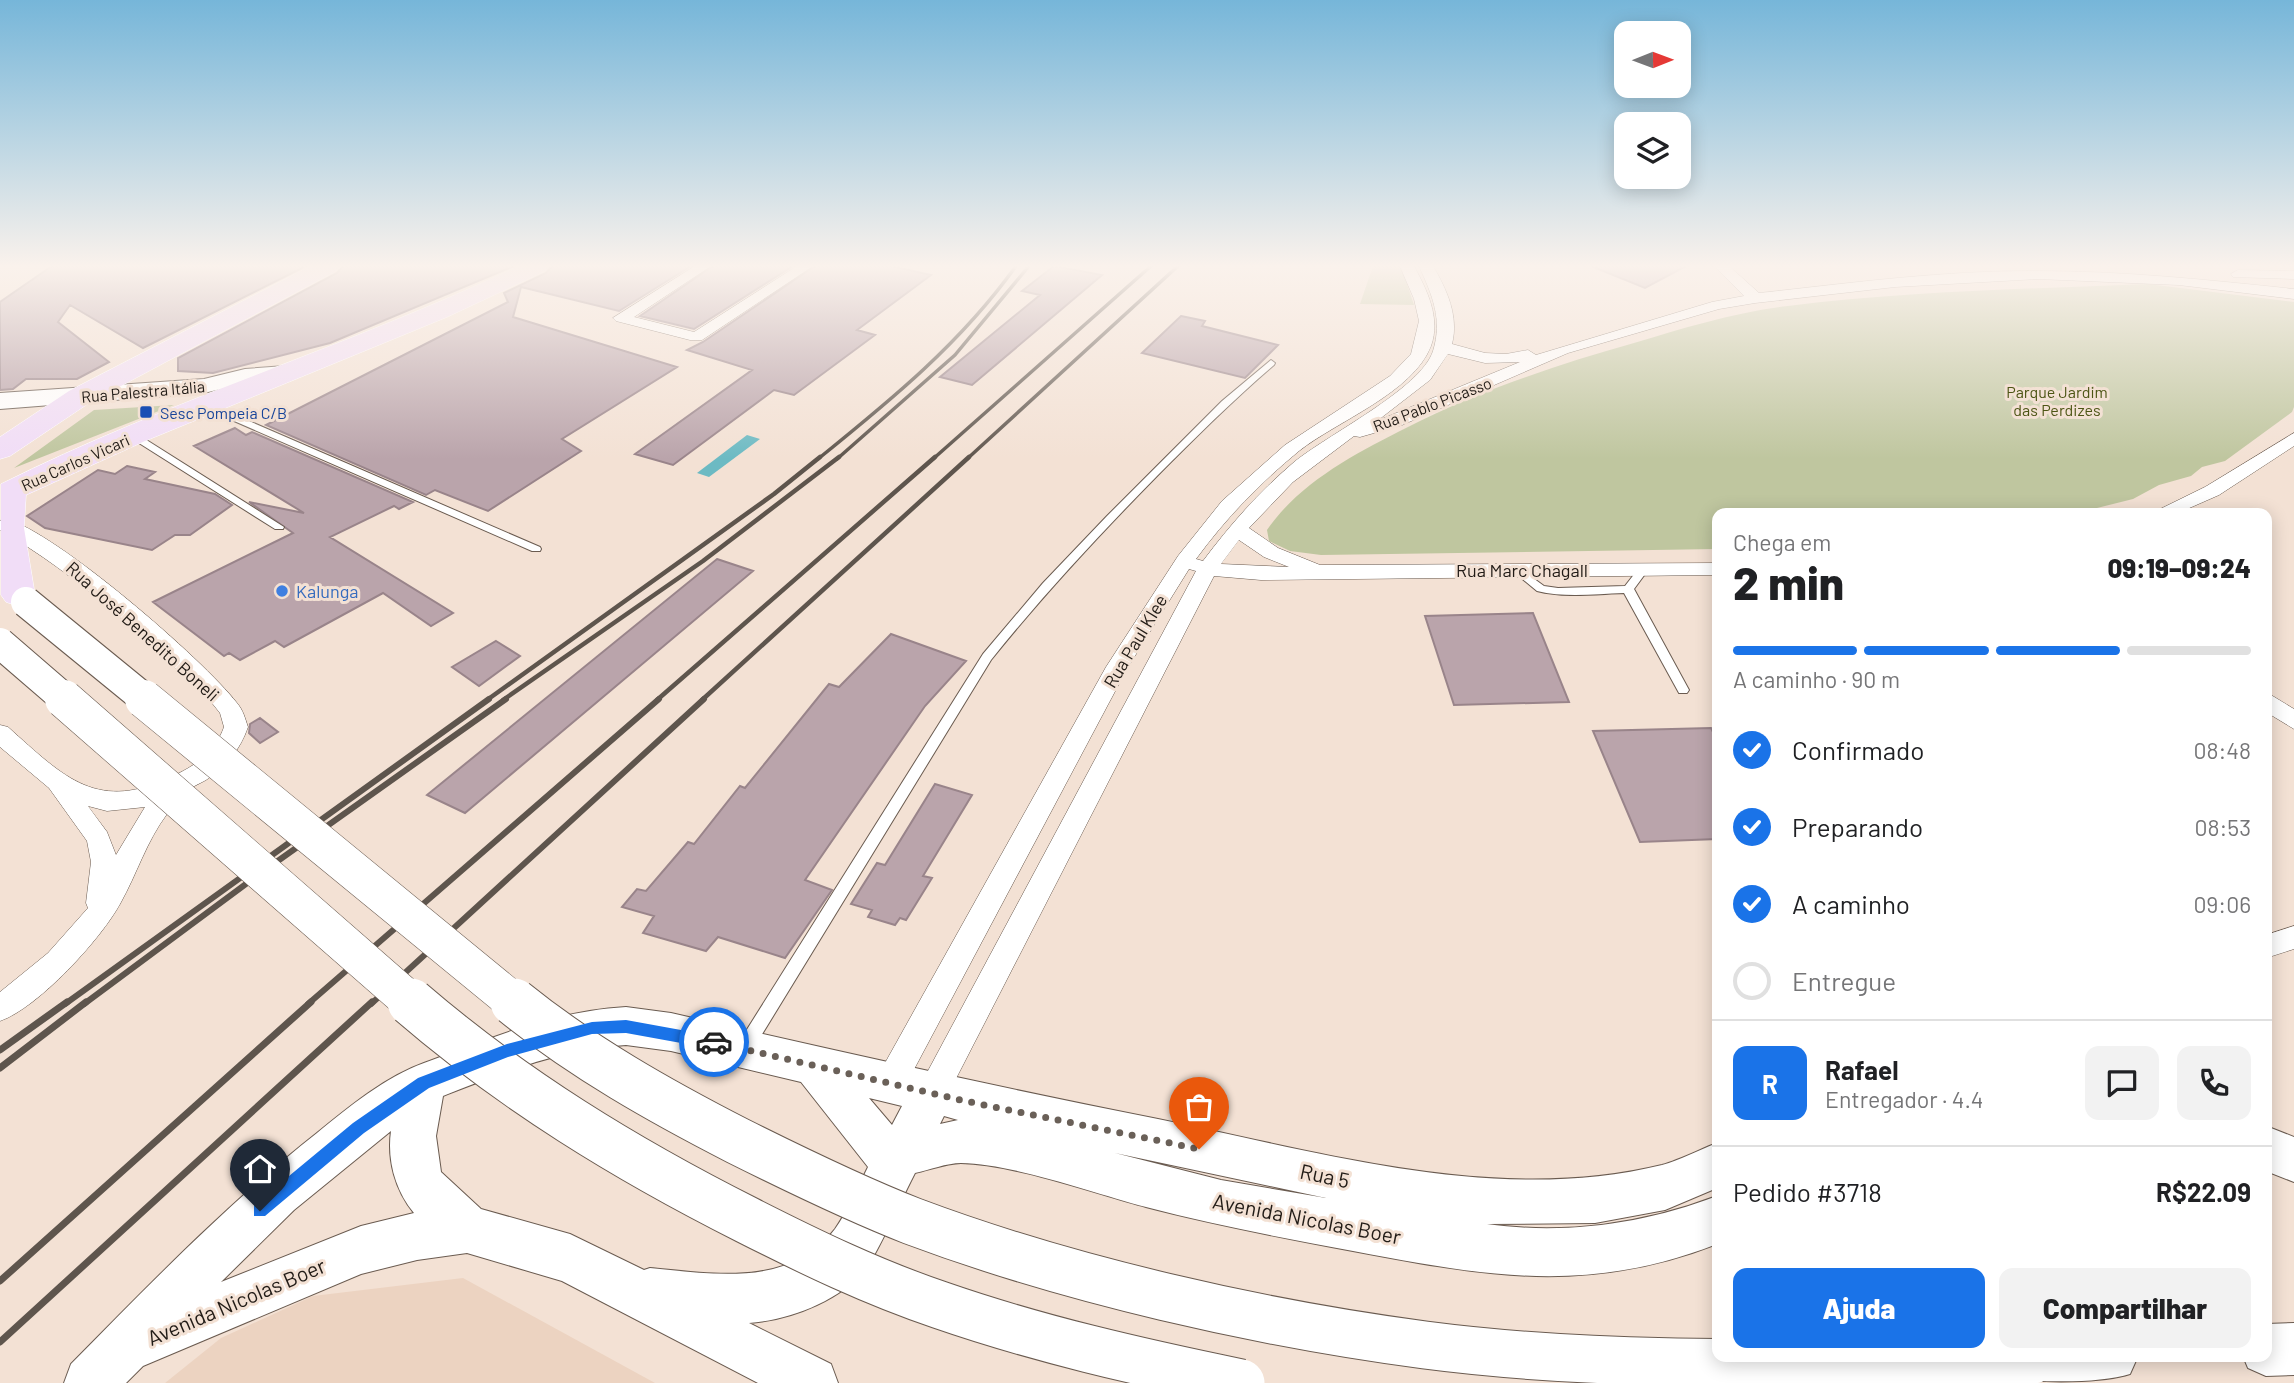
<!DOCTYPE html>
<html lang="pt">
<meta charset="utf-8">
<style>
:root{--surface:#fff;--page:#f2f2f2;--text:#202124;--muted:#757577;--line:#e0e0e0;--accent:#1a73e8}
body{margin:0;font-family:Barlow,sans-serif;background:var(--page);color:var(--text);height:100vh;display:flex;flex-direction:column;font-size:26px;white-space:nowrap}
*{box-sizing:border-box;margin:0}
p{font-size:23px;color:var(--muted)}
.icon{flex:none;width:38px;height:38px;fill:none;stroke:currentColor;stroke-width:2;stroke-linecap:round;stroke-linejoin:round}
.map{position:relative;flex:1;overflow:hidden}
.sheet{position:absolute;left:1712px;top:508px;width:560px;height:854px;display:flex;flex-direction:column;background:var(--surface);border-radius:14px;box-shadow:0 4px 18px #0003}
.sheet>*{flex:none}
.needle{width:46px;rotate:89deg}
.buttons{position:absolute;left:1614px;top:21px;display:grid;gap:14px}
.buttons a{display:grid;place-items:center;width:77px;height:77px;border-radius:14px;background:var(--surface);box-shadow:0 4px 18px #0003;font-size:35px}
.pin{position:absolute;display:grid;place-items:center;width:60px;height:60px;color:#fff;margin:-72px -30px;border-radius:50% 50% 50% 0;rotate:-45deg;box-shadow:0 0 7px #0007}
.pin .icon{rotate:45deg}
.courier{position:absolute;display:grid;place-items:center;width:70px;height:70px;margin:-35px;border:5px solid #1a73e8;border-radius:50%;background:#fff;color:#222;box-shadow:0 2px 9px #0007}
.summary em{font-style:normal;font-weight:800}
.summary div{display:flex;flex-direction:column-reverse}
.summary{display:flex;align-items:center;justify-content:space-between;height:119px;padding:0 21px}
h1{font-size:46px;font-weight:800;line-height:52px}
.bar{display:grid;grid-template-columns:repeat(4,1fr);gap:10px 7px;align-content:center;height:84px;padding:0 21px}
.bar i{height:9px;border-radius:5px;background:var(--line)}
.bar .selected{background:var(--accent)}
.bar p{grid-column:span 4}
.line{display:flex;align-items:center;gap:18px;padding:0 21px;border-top:2px solid var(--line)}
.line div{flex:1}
.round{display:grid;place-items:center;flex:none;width:74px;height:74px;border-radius:14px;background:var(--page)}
ol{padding:0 21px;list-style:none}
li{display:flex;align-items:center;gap:21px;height:77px}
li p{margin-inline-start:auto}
li .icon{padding:7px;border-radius:50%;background:var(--accent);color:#fff;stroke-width:4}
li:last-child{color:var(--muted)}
li i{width:38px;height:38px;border:4px solid var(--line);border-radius:50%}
.primary-button{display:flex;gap:14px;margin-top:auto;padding:14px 21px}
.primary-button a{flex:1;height:80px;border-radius:14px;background:var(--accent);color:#fff;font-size:28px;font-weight:800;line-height:80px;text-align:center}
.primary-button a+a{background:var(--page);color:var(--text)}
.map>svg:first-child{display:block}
.built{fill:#ecd3c1}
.green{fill:#bfc69f}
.water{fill:#6cbac3}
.building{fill:#baa4ab;stroke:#99848a;stroke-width:2}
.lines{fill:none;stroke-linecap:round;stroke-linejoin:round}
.lane-casing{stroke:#6a5b50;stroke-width:2}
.street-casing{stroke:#6a5b50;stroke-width:1}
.secondary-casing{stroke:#6a5b50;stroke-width:2}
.primary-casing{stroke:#fff;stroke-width:1}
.lane{fill:#fff;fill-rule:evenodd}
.street{fill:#fff;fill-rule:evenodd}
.secondary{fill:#fff;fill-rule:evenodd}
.primary{fill:#f1ddf7;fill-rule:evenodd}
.rail-far3{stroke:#5e554d;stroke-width:3.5}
.rail-far2{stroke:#5e554d;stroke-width:4.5}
.rail-far1{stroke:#5e554d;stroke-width:6}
.rail{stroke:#5e554d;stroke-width:7}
.secondary-bridge-far2-casing{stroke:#6a5b50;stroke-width:32;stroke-linecap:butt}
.secondary-bridge-far1-casing{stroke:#6a5b50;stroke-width:39;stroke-linecap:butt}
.secondary-bridge-casing{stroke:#6a5b50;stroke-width:49;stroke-linecap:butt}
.secondary-bridge-far2{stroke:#fff;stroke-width:30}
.secondary-bridge-far1{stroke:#fff;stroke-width:38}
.secondary-bridge{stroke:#fff;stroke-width:47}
.route{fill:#1a73e8}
.done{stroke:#6a6058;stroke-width:7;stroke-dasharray:0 12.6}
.transit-dot{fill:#1a4fb4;stroke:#f3e1d4;stroke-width:2.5}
.shop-dot{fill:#3f7fe0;stroke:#f3e1d4;stroke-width:2.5}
.labels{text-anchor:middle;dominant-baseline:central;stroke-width:6;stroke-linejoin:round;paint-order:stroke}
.far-street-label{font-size:16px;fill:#211b16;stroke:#f3e1d4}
.far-park-label{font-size:16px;fill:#4d5515;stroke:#f3e1d4}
.far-transit-label{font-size:16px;fill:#164399;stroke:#f3e1d4;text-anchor:start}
.street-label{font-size:18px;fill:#211b16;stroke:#f3e1d4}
.shop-label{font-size:18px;fill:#366cbe;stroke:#f3e1d4;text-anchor:start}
.near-street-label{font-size:21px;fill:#211b16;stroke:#f3e1d4}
</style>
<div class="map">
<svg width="2294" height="1383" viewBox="0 0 2294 1383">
<rect width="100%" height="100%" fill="#f3e1d4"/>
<path class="built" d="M463 1278 655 1383H165L221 1338 313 1296Z"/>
<path class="green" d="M1373 266H1401L1414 305 1360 304Z
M2148 284 2294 302V407L2292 412 2225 461 2202 467 2191 476 2159 485 2133 499 2077 513H1717V549L1321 555 1290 551 1269 541 1267 530C1299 483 1356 453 1406 428 1478 391 1556 365 1634 343 1684 328 1736 312 1788 306 1908 291 2027 289 2148 284Z
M174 405 14 468 94 410Z"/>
<path class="water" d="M747 435 760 439 709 477 697 473Z"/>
<path class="building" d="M52 266H306L143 348 70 305 58 322 109 362 77 379H26L13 389 0 390V302Z
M343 266H514L330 343 213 373 178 371V358L337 273Z
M552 266H691L619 311 521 287 513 317 677 367 562 439 581 451 488 511 435 490 426 495 266 425 508 302 504 293 546 273Z
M713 266H793L694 329 640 316Z
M815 266H891L931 275 857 330 875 335 794 395 774 390 673 465 635 454 752 370 687 350 703 342Z
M1054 266 1102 275 972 385 940 377 1040 295 1022 291Z
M1591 266H1686L1645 288Z
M1181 316 1205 321 1202 326 1278 345 1245 378 1142 353Z
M235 428 246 435 252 432 413 502 399 509 394 506 330 537 453 613 431 626 383 593 284 647 275 641 240 660 229 653 224 656 153 602 293 533 249 502 304 513 194 446Z
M127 466 155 472 145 479 215 494 232 505 190 535H175L152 550 45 528 27 516 98 470 115 474Z
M717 559 753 571 465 813 427 795Z
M1533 613 1569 702 1454 705 1425 616Z
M891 634 966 661 925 706 805 880 832 890 785 958 718 937 706 951 643 933 654 916 622 907 637 889 646 891 688 842 694 844 740 786 745 788 829 684 839 687Z
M496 641 520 656 479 686 452 667Z
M260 718 278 732 260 743 249 733 250 724Z
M1711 728 1717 740V839L1640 842 1593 731Z
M935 784 972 795 923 876 932 878 906 920 900 918 895 925 868 917 872 910 851 904 877 863 885 865Z"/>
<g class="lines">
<g class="lane-casing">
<path id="lane" d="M1271 360 1275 363 1274 365C1233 400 1195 438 1157 476 1099 535 1043 595 991 660L753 1049 747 1051 741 1049 739 1044 741 1039 983 654 1043 583 1107 516 1222 401Z
M205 402 540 547 541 549 540 551H532L202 407 200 405Z
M134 433 137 434 284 527 283 529H275L131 438 129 436Z
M1518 567 1544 586 1558 588 1625 586 1639 568H1647L1648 570 1634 589 1689 690 1687 693H1679L1624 593C1595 594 1565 598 1537 591L1514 572 1513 570 1514 568Z"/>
</g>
<g class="street-casing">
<path id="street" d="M695 266H711L634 317 694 332 797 266H813L702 340H690L616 321 613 318Z
M1400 266H1414C1427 290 1441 318 1431 346 1413 393 1337 421 1299 451 1260 483 1226 518 1196 559L1203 561C1230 525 1258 493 1293 463 1325 436 1421 389 1433 351 1443 319 1432 295 1419 266H1433C1447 290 1459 316 1452 344L1485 353 1506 354 1528 350 1536 355 1712 302 1744 296 1714 266H1729L1759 293C1851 283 1946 270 2039 271 2125 271 2209 280 2294 289V299L2179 285 2038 279 1895 287 1755 303 1719 309 1568 353 1402 425 1360 437 1354 436 1293 482 1249 528 1278 548 1320 565 1717 563V575L1261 580 1214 576 944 1102 933 1106 922 1102 918 1092 922 1082 1196 571 1189 569 1128 667 902 1092 891 1096 880 1092 876 1082 880 1072 1106 667 1178 556 1222 501 1285 445 1390 376 1411 354 1419 321 1414 299ZM1448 354 1485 363 1520 362 1377 421 1430 380ZM1239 540 1264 557 1289 567 1221 564Z
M2238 270 2294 271V279L2233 277 2231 274Z
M2294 433V446L2219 495 2178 513H2152L2205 487Z
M6 519C55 531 204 660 237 703 243 710 245 718 248 727 240 750 226 767 206 780 199 784 189 788 183 794 178 800 172 808 167 814 146 842 137 874 120 904 101 939 38 1008 0 1021V992L48 953 88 908 86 903 91 862 87 841 49 788 0 747V725L8 727C65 778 98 814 175 775 197 765 216 750 224 727L220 713 212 703C146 639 80 576 0 530V521ZM88 806 107 811 145 807 116 855 107 832Z
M2266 692 2294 709V729L2266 712Z
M2294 926V949L2266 958V935Z"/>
</g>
<g class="secondary-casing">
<path id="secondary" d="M285 366 294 368 297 373 294 378 245 383 204 393 0 409V393L204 379 245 369Z
M626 1007 671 1013C832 1050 991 1086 1153 1118 1317 1151 1495 1206 1662 1165 1680 1160 1699 1150 1717 1143V1188L1665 1210 1595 1223 1487 1224C1564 1235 1644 1224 1717 1196V1244C1587 1295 1485 1276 1353 1251 1283 1238 1215 1225 1146 1207 1093 1193 1014 1164 961 1163 947 1163 929 1170 915 1173 900 1202 887 1233 871 1261 847 1299 791 1320 749 1323L831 1364 838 1383H758L562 1281 467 1253 417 1260 361 1274 143 1366 126 1383H64L71 1364C150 1284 228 1203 317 1133 349 1107 385 1077 424 1063 491 1038 554 1011 626 1007ZM626 1045 671 1051 801 1082 868 1167C858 1187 848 1211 835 1229 789 1288 715 1274 650 1268L644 1270 570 1234 481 1209 441 1172 436 1136 443 1096C504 1072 561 1049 626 1045ZM869 1098 902 1106 892 1125ZM944 1116 958 1120 940 1124ZM391 1131C387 1160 395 1190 414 1213L361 1226 221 1282 294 1210ZM1115 1153 1326 1198 1221 1180Z
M2266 1126 2294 1137V1182L2266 1171Z
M2294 1323V1375L2266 1376 2248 1368 2243 1356H2266V1324Z
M2009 1356H2138L2130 1374C2103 1383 2042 1383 2015 1378L2007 1360Z"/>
</g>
<g class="primary-casing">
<path id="primary" d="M311 266H340L336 271 89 403 10 456 0 459V437L69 391Z
M519 266H549L545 271 447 317 145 441 26 495 24 528 35 595 30 602 18 606 6 602 1 595V484C169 400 350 346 519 266Z"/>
</g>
<use href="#lane" class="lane"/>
<use href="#street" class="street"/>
<use href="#secondary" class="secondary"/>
<use href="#primary" class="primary"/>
<path class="rail-far3" d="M818 459C891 400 961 343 1016 266
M837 459 955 355 1029 266
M933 459 1151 266
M967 459 1178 266"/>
<path class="rail-far2" d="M487 700 774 494 820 457
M503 700 703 561 839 457
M657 700 935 457
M702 700 969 457"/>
<path class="rail-far1" d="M65 1004 489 699
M84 1004 258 875 506 699
M308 1004 659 699
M371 1004 704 699"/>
<path class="rail" d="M0 1050 67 1002
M0 1068 86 1002
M0 1281 311 1002
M0 1342 372 1002"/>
<g class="secondary-bridge-far2-casing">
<path id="secondary-bridge-far2" d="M26 602 146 700
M0 643 66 700"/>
</g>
<g class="secondary-bridge-far1-casing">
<path id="secondary-bridge-far1" d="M64 699 413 1004
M144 699 516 1004"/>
</g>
<g class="secondary-bridge-casing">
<path id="secondary-bridge" d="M411 1002C513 1090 626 1159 747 1220 810 1252 872 1282 940 1305 1038 1339 1139 1362 1241 1383
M514 1002C582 1057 660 1101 738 1141 794 1169 853 1198 912 1221 1069 1280 1259 1323 1425 1345 1624 1371 1832 1361 2033 1360"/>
</g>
<use href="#secondary-bridge-far2" class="secondary-bridge-far2"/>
<use href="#secondary-bridge-far1" class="secondary-bridge-far1"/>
<use href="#secondary-bridge" class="secondary-bridge"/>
</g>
<linearGradient id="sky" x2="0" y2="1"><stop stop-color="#76b6d9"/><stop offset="0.58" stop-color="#faf2ec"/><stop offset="1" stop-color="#faf2ec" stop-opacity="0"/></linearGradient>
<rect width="2294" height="459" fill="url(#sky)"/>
<path class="route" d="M626 1020 714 1036 722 1042 714 1049 626 1033 592 1034 508 1057 429 1088 364 1133 265 1216H254V1205L353 1123 418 1078 507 1044 592 1022Z"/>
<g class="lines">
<path class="done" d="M714 1042 965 1101 1199 1149"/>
</g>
<rect class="transit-dot" x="139" y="405" width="14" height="14" rx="3.5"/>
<circle class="shop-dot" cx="282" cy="591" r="7"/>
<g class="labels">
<g class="far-street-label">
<text transform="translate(143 391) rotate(-5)">Rua Palestra Itália</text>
<text transform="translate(1432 404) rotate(-21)">Rua Pablo Picasso</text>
<text transform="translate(75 462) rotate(-24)">Rua Carlos Vicari</text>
</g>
<g class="far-park-label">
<text x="2057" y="391">Parque Jardim<tspan x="2057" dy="18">das Perdizes</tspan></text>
</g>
<g class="far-transit-label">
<text x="160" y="412">Sesc Pompeia C/B</text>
</g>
<g class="street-label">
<text x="1522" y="570">Rua Marc Chagall</text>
<text transform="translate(143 631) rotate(42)">Rua José Benedito Boneli</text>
<text transform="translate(1135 641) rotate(-59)">Rua Paul Klee</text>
</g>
<g class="shop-label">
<text x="296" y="591">Kalunga</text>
</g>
<g class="near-street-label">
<text transform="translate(1325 1175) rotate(12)">Rua 5</text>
<text transform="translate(1307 1218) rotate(11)">Avenida Nicolas Boer</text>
<text transform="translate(236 1301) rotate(-23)">Avenida Nicolas Boer</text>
</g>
</g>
</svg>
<div class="buttons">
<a><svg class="needle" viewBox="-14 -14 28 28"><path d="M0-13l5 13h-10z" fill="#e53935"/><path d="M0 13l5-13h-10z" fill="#757577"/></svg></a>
<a><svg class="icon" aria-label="layers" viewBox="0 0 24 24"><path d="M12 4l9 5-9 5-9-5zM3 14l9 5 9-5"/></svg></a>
</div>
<div class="pin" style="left:1199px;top:1149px;background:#ea580c"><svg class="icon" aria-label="bag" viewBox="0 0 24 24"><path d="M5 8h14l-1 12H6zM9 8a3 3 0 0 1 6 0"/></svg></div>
<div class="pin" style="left:260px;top:1211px;background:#1f2937"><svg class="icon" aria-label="home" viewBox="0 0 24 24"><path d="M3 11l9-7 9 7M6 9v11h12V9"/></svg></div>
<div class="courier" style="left:714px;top:1042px"><svg class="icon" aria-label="car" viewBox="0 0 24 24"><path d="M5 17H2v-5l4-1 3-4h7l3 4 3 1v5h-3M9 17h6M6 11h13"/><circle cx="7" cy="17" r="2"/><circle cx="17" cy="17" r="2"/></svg></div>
<section class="sheet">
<div class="summary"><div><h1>2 min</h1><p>Chega em</p></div><em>09:19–09:24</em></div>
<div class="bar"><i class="selected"></i><i class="selected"></i><i class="selected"></i><i></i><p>A caminho · 90 m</p></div>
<ol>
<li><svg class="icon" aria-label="check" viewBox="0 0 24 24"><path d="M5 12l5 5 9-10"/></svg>Confirmado<p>08:48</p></li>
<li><svg class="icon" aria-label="check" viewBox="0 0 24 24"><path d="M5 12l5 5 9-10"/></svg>Preparando<p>08:53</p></li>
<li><svg class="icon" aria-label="check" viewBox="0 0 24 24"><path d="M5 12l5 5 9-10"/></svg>A caminho<p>09:06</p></li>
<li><i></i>Entregue</li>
</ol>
<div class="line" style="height:126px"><b class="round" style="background:var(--accent);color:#fff">R</b><div><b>Rafael</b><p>Entregador · 4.4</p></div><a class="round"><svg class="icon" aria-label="chat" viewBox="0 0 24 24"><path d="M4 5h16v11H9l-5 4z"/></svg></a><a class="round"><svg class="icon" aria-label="phone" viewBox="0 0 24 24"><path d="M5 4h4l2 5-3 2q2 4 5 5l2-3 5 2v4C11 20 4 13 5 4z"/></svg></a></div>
<div class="line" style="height:91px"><div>Pedido #3718</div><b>R$22.09</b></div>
<div class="primary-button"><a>Ajuda</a><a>Compartilhar</a></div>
</section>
</div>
